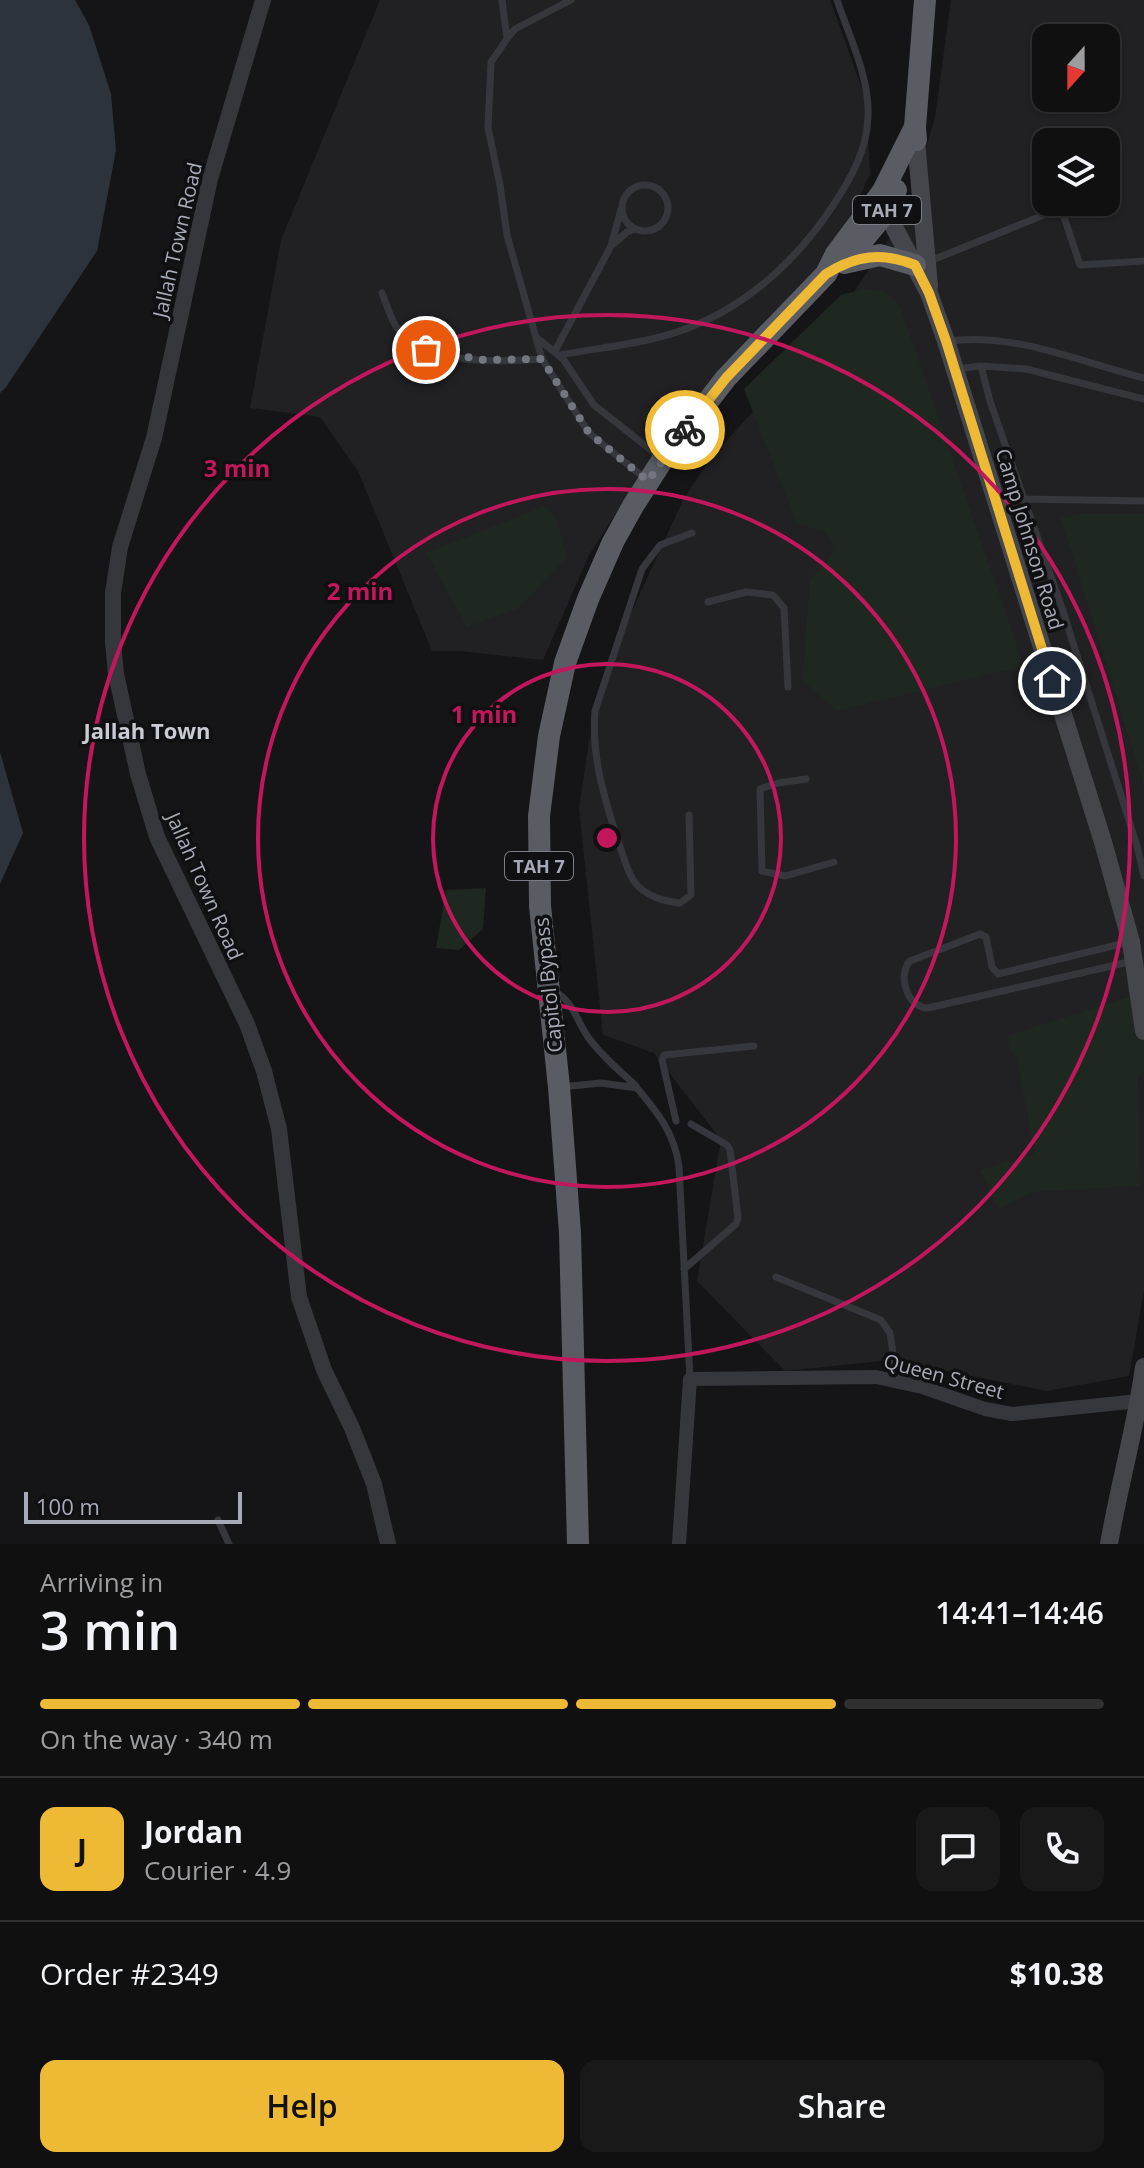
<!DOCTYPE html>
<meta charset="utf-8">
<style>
:root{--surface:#101011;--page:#19191a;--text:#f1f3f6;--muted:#9c9d9f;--line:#303031;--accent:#eeba36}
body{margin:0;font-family:"Open Sans",sans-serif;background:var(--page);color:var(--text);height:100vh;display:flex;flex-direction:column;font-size:30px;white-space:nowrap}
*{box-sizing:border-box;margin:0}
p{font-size:26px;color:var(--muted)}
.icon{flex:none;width:44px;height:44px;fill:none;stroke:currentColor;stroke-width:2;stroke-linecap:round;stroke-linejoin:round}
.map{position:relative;height:1544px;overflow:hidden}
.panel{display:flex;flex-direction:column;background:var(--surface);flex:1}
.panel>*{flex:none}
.needle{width:52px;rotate:201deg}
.buttons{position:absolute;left:1032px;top:24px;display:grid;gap:16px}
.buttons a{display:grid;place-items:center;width:88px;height:88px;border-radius:16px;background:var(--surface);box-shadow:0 2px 6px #0004,0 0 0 2px var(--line);font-size:40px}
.scale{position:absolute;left:24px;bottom:20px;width:218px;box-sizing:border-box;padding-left:8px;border:4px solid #a7abb7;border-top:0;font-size:22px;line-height:28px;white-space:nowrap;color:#a7abb7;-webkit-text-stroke:6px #101012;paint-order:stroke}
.pin{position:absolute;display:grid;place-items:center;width:68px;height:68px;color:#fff;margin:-34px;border:4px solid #fff;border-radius:50%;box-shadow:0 2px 8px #0007}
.courier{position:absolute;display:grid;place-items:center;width:80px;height:80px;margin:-40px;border:6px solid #eeba36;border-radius:50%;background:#fff;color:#222;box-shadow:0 2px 10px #0007}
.overview em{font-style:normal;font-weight:600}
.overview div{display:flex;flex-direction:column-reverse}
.overview{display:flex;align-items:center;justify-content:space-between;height:136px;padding:0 40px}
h1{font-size:52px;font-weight:600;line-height:60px}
.bar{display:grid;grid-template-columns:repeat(4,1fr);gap:12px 8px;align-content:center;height:96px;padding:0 40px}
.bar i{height:10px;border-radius:6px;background:var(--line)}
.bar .current{background:var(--accent)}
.bar p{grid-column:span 4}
.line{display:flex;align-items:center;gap:20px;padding:0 40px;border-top:2px solid var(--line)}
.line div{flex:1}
.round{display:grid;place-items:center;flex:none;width:84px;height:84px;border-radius:16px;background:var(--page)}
.primary-button{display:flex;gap:16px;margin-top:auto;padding:16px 40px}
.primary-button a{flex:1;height:92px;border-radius:16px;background:var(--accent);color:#111;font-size:32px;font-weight:600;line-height:92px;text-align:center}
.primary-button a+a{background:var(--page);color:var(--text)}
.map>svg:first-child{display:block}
.built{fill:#212124;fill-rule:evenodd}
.green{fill:#1f2721}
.water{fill:#2c333b}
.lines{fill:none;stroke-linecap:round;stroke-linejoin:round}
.service{stroke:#36373c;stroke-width:7}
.minor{stroke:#36373c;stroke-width:14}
.tertiary{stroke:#36373c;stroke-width:16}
.secondary{stroke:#44464c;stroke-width:18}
.trunk{stroke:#5a5c64;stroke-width:22}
.done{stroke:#74767f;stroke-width:8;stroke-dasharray:0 14.4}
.route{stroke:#eeba36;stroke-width:10}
.ring{fill:none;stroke:#c2185b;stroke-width:4}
.labels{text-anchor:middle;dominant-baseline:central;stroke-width:7;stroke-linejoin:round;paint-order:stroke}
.shield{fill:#101012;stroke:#7a7c86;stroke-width:2}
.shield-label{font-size:18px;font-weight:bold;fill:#a7abb7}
.street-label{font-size:20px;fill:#a7abb7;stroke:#101012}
.neighbourhood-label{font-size:22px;font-weight:bold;fill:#c8cbd3;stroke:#101012}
.centre{fill:#c2185b;stroke:#101012;stroke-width:4}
.ring-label{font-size:24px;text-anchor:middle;font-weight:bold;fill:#c2185b;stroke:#101012;stroke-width:7;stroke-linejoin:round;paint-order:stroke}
</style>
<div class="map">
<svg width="1144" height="1544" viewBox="0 0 1144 1544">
<rect width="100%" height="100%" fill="#151517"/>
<path class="built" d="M380 0H830L866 100 870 174 830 260 680 414 589 555 543 660 460 651H432L358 471 320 417 250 408 281 240Z
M951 0H1144V1291L1129 1376 1047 1391 891 1360 785 1371 697 1281 721 1140 654 1053 603 1035 579 808 589 741 610 659 683 500 711 458 835 320 909 210 935 117ZM1046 38H1106V98H1046ZM1046 142H1106V202H1046Z"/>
<path class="green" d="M864 289 885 291 900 306 1024 666 837 711 802 680 810 580C822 563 831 567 833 543L825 532 797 524 744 389 841 295Z
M545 506 557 520 567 557 519 608 467 627 426 553Z
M1085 513H1144V786L1061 518Z
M486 888 483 929 459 950 436 948 446 890Z
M1137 994 1144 1013V1073L1138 1077 1140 1186 1033 1192 998 1209 980 1170 1034 1154 1017 1057 1011 1051 1007 1036Z"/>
<path class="water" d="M0 0H75L89 25 111 94 116 150 97 251 6 387 0 393Z
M0 752 23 833 0 884Z"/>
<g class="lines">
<path class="service" d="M502 0 507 39 491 62 488 128 500 185 507 235 542 359 589 433 647 480
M507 39 515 29 571 0
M622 208a23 23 0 1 1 46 0a23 23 0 1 1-46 0Z
M611 246 621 209
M930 261 1061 208 1080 265 1144 261
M382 293C387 305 391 322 400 332 428 365 502 362 542 359
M537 338 563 359 594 405 661 458
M948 341C1014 332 1080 362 1144 378
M555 351 611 246 627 232 635 229
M560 355C591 349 624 346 656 338 731 320 790 270 832 207 850 180 867 151 868 117 870 78 849 36 837 0
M981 366 990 401 1063 611 1137 846 1144 876
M955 369 981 366 1026 369 1144 399
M1024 499 1144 501
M708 602 746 592 773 595 784 608 788 687
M1053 681 1083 675
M806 779 778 783 760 789 762 871 785 876 834 862
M689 815 691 895 680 903C663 901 648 897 636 884 627 873 624 857 619 844 605 801 591 756 595 711L642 569 660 545 692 533
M1129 942 998 974 992 967 986 937 980 934 910 961C897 975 907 1008 928 1008L1133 961
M554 991C575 1002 577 1024 591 1041 604 1058 621 1072 636 1086
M561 1087 601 1083 637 1088C658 1113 675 1134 679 1167L690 1379
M676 1121 662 1060 664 1055 754 1046
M684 1269 736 1224 738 1218 730 1150 727 1145 691 1124
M776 1277 881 1320 890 1333 897 1380
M218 1520 229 1544"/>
<path class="minor" d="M679 1544 690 1379 876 1377 922 1387 985 1409 1012 1414 1139 1401"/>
<path class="tertiary" d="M263 0 210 179 154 438 120 547 113 593V642L116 674 138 774 157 837 247 1024 264 1071 279 1129 299 1297 324 1370 352 1428 374 1484 388 1544"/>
<path class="secondary" d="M916 141 929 286
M885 200 886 212 929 293 946 341 1103 842 1131 942 1144 1031
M1109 1544C1119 1485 1136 1427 1144 1367"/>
<path class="trunk" d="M916 140 915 127 925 0
M847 259 886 212 896 190
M844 263 880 255 915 265
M578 1544 570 1233 559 1087 540 906 539 816 549 736 565 663 588 599 613 542 633 506 663 459 726 378 826 274 836 254 883 191 915 127"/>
</g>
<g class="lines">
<path class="done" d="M426 350 484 360 542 359 589 433 648 481 685 430"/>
<path class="route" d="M685 430 726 378 826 274C856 255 882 252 915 265L929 293 946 341 1052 681"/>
</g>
<g class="ring">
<circle cx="607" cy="838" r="174"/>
<circle cx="607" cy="838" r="349"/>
<circle cx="607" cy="838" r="523"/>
</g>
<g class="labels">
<g class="shield">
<rect x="853" y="196" width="68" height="28" rx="6"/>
<rect x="505" y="852" width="68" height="28" rx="6"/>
</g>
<g class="shield-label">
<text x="887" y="210">TAH 7</text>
<text x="539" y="866">TAH 7</text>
</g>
<g class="street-label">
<text transform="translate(177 240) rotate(-77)">Jallah Town Road</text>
<text transform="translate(1030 539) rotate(73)">Camp Johnson Road</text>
<text transform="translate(205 886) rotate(66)">Jallah Town Road</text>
<text transform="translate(548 985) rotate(-96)">Capitol Bypass</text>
<text transform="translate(944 1376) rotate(15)">Queen Street</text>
</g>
<g class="neighbourhood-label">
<text x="147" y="730">Jallah Town</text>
</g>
</g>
<circle cx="607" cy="838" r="12" class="centre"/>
<g class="ring-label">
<text x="237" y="477">3 min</text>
<text x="360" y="600">2 min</text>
<text x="484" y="723">1 min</text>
</g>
</svg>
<div class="buttons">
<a><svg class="needle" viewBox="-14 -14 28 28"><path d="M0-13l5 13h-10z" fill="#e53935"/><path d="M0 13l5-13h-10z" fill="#9c9d9f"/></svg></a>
<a><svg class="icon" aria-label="layers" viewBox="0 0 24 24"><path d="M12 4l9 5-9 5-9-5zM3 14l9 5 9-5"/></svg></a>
</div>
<div class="scale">100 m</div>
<div class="pin" style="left:426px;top:350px;background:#ea580c"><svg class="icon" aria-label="bag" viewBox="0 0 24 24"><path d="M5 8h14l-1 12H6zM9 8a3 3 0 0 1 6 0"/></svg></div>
<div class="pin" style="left:1052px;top:681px;background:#1f2937"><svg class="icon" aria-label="home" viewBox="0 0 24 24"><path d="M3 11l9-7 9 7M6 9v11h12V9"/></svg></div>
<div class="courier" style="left:685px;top:430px"><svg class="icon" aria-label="bike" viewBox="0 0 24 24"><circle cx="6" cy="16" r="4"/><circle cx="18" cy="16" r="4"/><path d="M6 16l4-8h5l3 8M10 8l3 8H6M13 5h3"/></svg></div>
</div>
<section class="panel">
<div class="overview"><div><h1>3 min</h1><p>Arriving in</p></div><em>14:41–14:46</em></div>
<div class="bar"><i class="current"></i><i class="current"></i><i class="current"></i><i></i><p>On the way · 340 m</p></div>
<div class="line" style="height:144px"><b class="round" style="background:var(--accent);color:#111">J</b><div><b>Jordan</b><p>Courier · 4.9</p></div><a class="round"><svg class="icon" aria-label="chat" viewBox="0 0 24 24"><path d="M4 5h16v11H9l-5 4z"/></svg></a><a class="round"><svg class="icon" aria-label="phone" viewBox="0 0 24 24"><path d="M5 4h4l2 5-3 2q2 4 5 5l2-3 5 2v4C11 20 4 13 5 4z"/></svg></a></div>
<div class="line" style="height:104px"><div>Order #2349</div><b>$10.38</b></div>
<div class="primary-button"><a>Help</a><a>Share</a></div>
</section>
